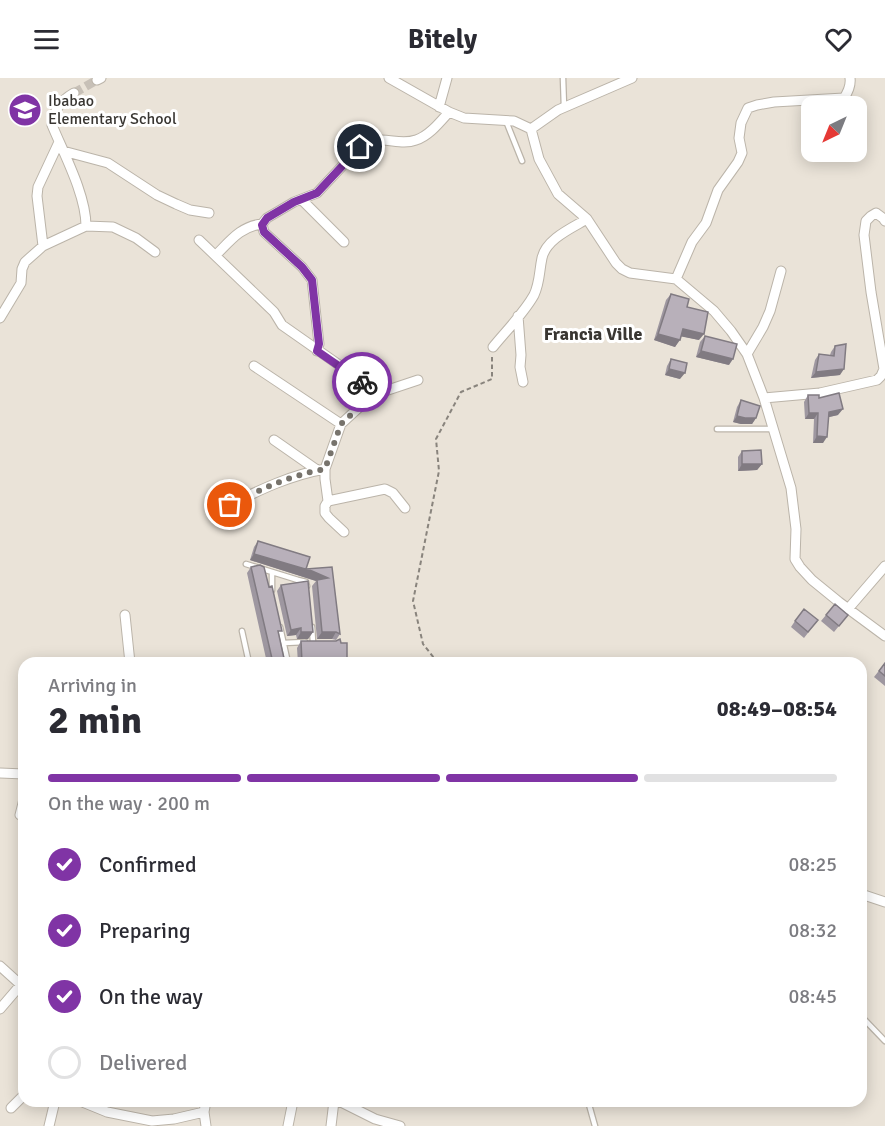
<!DOCTYPE html>
<meta charset="utf-8">
<style>
:root{--surface:#fff;--page:#f2f2f3;--text:#2b2b33;--muted:#7c7c81;--line:#e1e1e2;--accent:#8034a5}
body{margin:0;font-family:Signika,sans-serif;background:var(--page);color:var(--text);height:100vh;display:flex;flex-direction:column;font-size:22px;white-space:nowrap}
*{box-sizing:border-box;margin:0}
p{font-size:20px;color:var(--muted)}
.icon{flex:none;width:33px;height:33px;fill:none;stroke:currentColor;stroke-width:2;stroke-linecap:round;stroke-linejoin:round}
.map{position:relative;flex:1;overflow:hidden}
.details{position:absolute;left:18px;top:579px;width:849px;height:450px;display:flex;flex-direction:column;background:var(--surface);border-radius:18px;box-shadow:0 3px 15px #0003}
.details>*{flex:none}
.needle{width:39px;rotate:223deg}
.fabs{position:absolute;left:801px;top:18px;display:grid;gap:12px}
.fabs a{display:grid;place-items:center;width:66px;height:66px;border-radius:12px;background:var(--surface);box-shadow:0 3px 15px #0003;font-size:30px}
.pin{position:absolute;display:grid;place-items:center;width:51px;height:51px;color:#fff;margin:-26px;border:3px solid #fff;border-radius:50%;box-shadow:0 2px 6px #0007}
.courier{position:absolute;display:grid;place-items:center;width:60px;height:60px;margin:-30px;border:4px solid #8034a5;border-radius:50%;background:#fff;color:#222;box-shadow:0 2px 8px #0007}
.overview em{font-style:normal;font-weight:700}
.overview div{display:flex;flex-direction:column-reverse}
.overview{display:flex;align-items:center;justify-content:space-between;height:102px;padding:0 30px}
h1{font-size:39px;font-weight:700;line-height:45px}
.bar{display:grid;grid-template-columns:repeat(4,1fr);gap:9px 6px;align-content:center;height:72px;padding:0 30px}
.bar i{height:8px;border-radius:4px;background:var(--line)}
.bar .active{background:var(--accent)}
.bar p{grid-column:span 4}
ol{padding:0 30px;list-style:none}
li{display:flex;align-items:center;gap:18px;height:66px}
li p{margin-inline-start:auto}
li .icon{padding:6px;border-radius:50%;background:var(--accent);color:#fff;stroke-width:4}
li:last-child{color:var(--muted)}
li i{width:33px;height:33px;border:3px solid var(--line);border-radius:50%}
header{display:flex;justify-content:space-between;align-items:center;height:78px;padding:0 30px;background:var(--surface);font-size:27px;font-weight:700}
.map>svg:first-child{display:block}
.lines{fill:none;stroke-linecap:round;stroke-linejoin:round}
.street-tunnel{stroke:#c7c0b7;stroke-width:9;stroke-dasharray:9 4.5;stroke-linecap:butt}
.lane-casing{stroke:#bbb4a9;stroke-width:7}
.street-casing{stroke:#bbb4a9;stroke-width:11}
.path{stroke:#89847d;stroke-width:2;stroke-dasharray:4.5 3;stroke-linecap:butt}
.lane{stroke:#fff;stroke-width:4.5}
.street{stroke:#fff;stroke-width:9}
.wall{fill:#9e97a0}
.shaded-wall{fill:#817b82}
.building{fill:#b8b0ba;stroke:#817b82;stroke-width:1.5}
.done{stroke:#77736c;stroke-width:6;stroke-dasharray:0 10.8}
.route{stroke:#8034a5;stroke-width:8}
.labels{text-anchor:middle;dominant-baseline:central;stroke-width:6;stroke-linejoin:round;paint-order:stroke}
.poi-label{font-size:16px;fill:#393632;stroke:#fff;text-anchor:start}
.neighbourhood-label{font-size:18px;font-weight:bold;fill:#393632;stroke:#fff}
</style>
<header><svg class="icon" aria-label="menu" viewBox="0 0 24 24"><path d="M4 6h16M4 12h16M4 18h16"/></svg>Bitely<svg class="icon" aria-label="heart" viewBox="0 0 24 24"><path d="M12 20l-8-8c-3-5 5-10 8-4 3-6 11-1 8 4z"/></svg></header>
<div class="map">
<svg width="885" height="1048" viewBox="0 0 885 1048">
<rect width="100%" height="100%" fill="#eae3d8"/>
<g class="lines">
<path class="street-tunnel" d="M74 15 97 2"/>
<g class="lane-casing">
<path id="lane" d="M563 0 564 29
M506 43 522 83
M717 351H773
M246 486 298 502 306 504 307 508
M272 495V512
M280 549 288 585
M312 549 313 564
M242 553 249 585
M284 565 305 564
M861 938 885 963
M588 1023 595 1048"/>
</g>
<g class="street-casing">
<path id="street" d="M389 0 449 34 464 40 514 43 531 51 539 81 558 116 587 141 616 185 622 191 630 195 676 201 714 233 731 253 747 276 764 320 791 410 796 451 795 481 800 489 812 502 839 524 885 558
M97 2 101 0
M74 15C60 23 54 32 52 47 64 76 86 117 86 148
M439 29 447 0
M531 51 558 32 632 0
M63 73 108 85 157 117 176 126 190 132 209 135
M302 122 344 164
M262 146 264 154 302 189 312 202 319 266 317 273
M199 162 274 234 282 247 379 315
M43 168 37 118 38 109 59 64
M216 177C230 163 241 148 262 146L267 140 294 124 317 115 360 69C380 54 397 69 416 62 429 58 440 44 449 34
M676 201 692 164 706 145 718 112 738 84 742 75 739 60 741 45 748 30 757 27 774 24 844 20C848 14 851 7 850 0
M518 238 521 277 520 289 523 304
M0 240 21 205 22 191 25 184 43 168 86 148 113 149 136 160 155 174
M493 269C506 253 524 235 534 217 540 204 539 194 542 180 546 161 572 150 587 141
M747 276 763 249 770 233 781 193
M254 288 341 346 366 323 379 315 418 302
M764 320 820 315 877 302 881 298 884 291 871 214 864 157 866 143 871 138 876 135 883 140 885 143
M341 346 325 391V401L328 423 325 428V435L329 440 344 454
M274 362 317 392
M328 423 385 411 393 415 405 430
M230 427C261 411 291 397 325 391
M848 531 885 488
M125 537 130 585
M0 695 24 696
M20 737 24 721
M861 816 885 824
M0 888 21 907
M0 931 24 903
M80 1023 107 1034 152 1043 174 1041 204 1034
M339 1023 375 1041 400 1048
M11 1030 24 1017
M49 1048 55 1023
M206 1048 204 1034 206 1023
M288 1048 293 1023
M331 1048 334 1023"/>
</g>
<path class="path" d="M438 585 423 566 413 523 439 393 436 361 461 314 492 301V278"/>
<use href="#lane" class="lane"/>
<use href="#street" class="street"/>
</g>
<path class="wall" d="M671 216 687 229 699 262 681 258 675 269 654 262 666 222Z
M705 258 729 287 696 279 700 264Z
M835 268 840 297 811 300 815 282 819 276 830 277 831 274Z
M671 281 680 301 665 297 667 288Z
M808 317 819 320 838 337 829 339 823 365H813L814 341H805L804 324Z
M741 322 756 340 752 346H741L733 344 737 329Z
M742 373 762 386 757 392 738 393V379Z
M258 463 306 491 332 489 340 556 336 562 332 561H317L312 508 316 503 250 482 254 469Z
M251 489 279 557 285 585H267L247 495Z
M281 507 313 554 308 561H297L296 557 287 558 277 513Z
M826 537 843 543 834 554 821 543Z
M818 542 804 560 791 549 795 543Z
M301 563 341 565 347 583 355 585H298L297 570Z
M885 585V608L874 599Z"/>
<path class="shaded-wall" d="M683 251 704 256 699 262 679 258Z
M658 256 680 262 675 269 654 262Z
M701 273 733 281 729 287 696 279Z
M669 291 685 295 680 301 665 297Z
M844 291 840 297 811 300 816 294Z
M843 331 838 337 825 340 829 334Z
M809 335H818L814 341H805Z
M737 338 756 340 752 346H741L733 344Z
M817 358 827 359 823 365H813Z
M742 386H762L757 392 738 393Z
M254 476 312 493 328 500 317 502 316 503 250 482Z
M301 550 296 557 287 558 291 552Z
M301 554H313L308 561H297Z
M322 554H336L332 561H317Z"/>
<path class="building" d="M671 216 689 221 687 229 708 234 704 256 683 251 680 262 658 256Z
M705 258 737 266 733 281 701 273Z
M846 266 844 291 816 294 819 276 834 278 835 268Z
M671 281 687 285 685 295 669 291Z
M839 315 843 331 829 334 827 359 817 358 818 335H809L808 317H819V320Z
M741 322 760 328 756 340H745L737 338Z
M761 372 762 386H742V373Z
M258 463 310 479 306 491 332 489 340 556 336 554H322L317 502 328 500 312 493 254 476Z
M260 487 264 489 269 509 272 508 282 553H278L285 585H273L251 489Z
M308 503 313 554H301V550L291 552 281 507Z
M835 526 848 537 839 548 826 537Z
M804 531 818 542 808 554 795 543Z
M340 561 341 565H347V583H355V585H302L301 563H336Z
M885 585V598L879 593Z"/>
<g class="lines">
<path class="done" d="M230 427C261 411 291 397 325 391L341 346 366 323 379 315 362 304"/>
<path class="route" d="M360 69 317 115 294 124 267 140 262 147 264 154 302 189 312 202 319 266 317 273 362 304"/>
</g>
<defs>
<g id="school-disc" transform="scale(1.725)"><circle r="9.5" fill="#8034a5" stroke="#fff"/><path d="M0-5L7-2L0 1L-7-2ZM-4 1L0 2.5L4 1V4Q0 6-4 4Z" fill="#fff"/></g>
</defs>
<g fill-rule="evenodd">
<use href="#school-disc" x="25" y="32"/>
</g>
<g class="labels">
<g class="poi-label">
<text x="48" y="23">Ibabao<tspan x="48" dy="18">Elementary School</tspan></text>
</g>
<g class="neighbourhood-label">
<text x="593" y="256">Francia Ville</text>
</g>
</g>
</svg>
<div class="fabs">
<a><svg class="needle" viewBox="-14 -14 28 28"><path d="M0-13l5 13h-10z" fill="#e53935"/><path d="M0 13l5-13h-10z" fill="#7c7c81"/></svg></a>
</div>
<div class="pin" style="left:230px;top:427px;background:#ea580c"><svg class="icon" aria-label="bag" viewBox="0 0 24 24"><path d="M5 8h14l-1 12H6zM9 8a3 3 0 0 1 6 0"/></svg></div>
<div class="pin" style="left:360px;top:69px;background:#1f2937"><svg class="icon" aria-label="home" viewBox="0 0 24 24"><path d="M3 11l9-7 9 7M6 9v11h12V9"/></svg></div>
<div class="courier" style="left:362px;top:304px"><svg class="icon" aria-label="bike" viewBox="0 0 24 24"><circle cx="6" cy="16" r="4"/><circle cx="18" cy="16" r="4"/><path d="M6 16l4-8h5l3 8M10 8l3 8H6M13 5h3"/></svg></div>
<section class="details">
<div class="overview"><div><h1>2 min</h1><p>Arriving in</p></div><em>08:49–08:54</em></div>
<div class="bar"><i class="active"></i><i class="active"></i><i class="active"></i><i></i><p>On the way · 200 m</p></div>
<ol>
<li><svg class="icon" aria-label="check" viewBox="0 0 24 24"><path d="M5 12l5 5 9-10"/></svg>Confirmed<p>08:25</p></li>
<li><svg class="icon" aria-label="check" viewBox="0 0 24 24"><path d="M5 12l5 5 9-10"/></svg>Preparing<p>08:32</p></li>
<li><svg class="icon" aria-label="check" viewBox="0 0 24 24"><path d="M5 12l5 5 9-10"/></svg>On the way<p>08:45</p></li>
<li><i></i>Delivered</li>
</ol>
</section>
</div>
